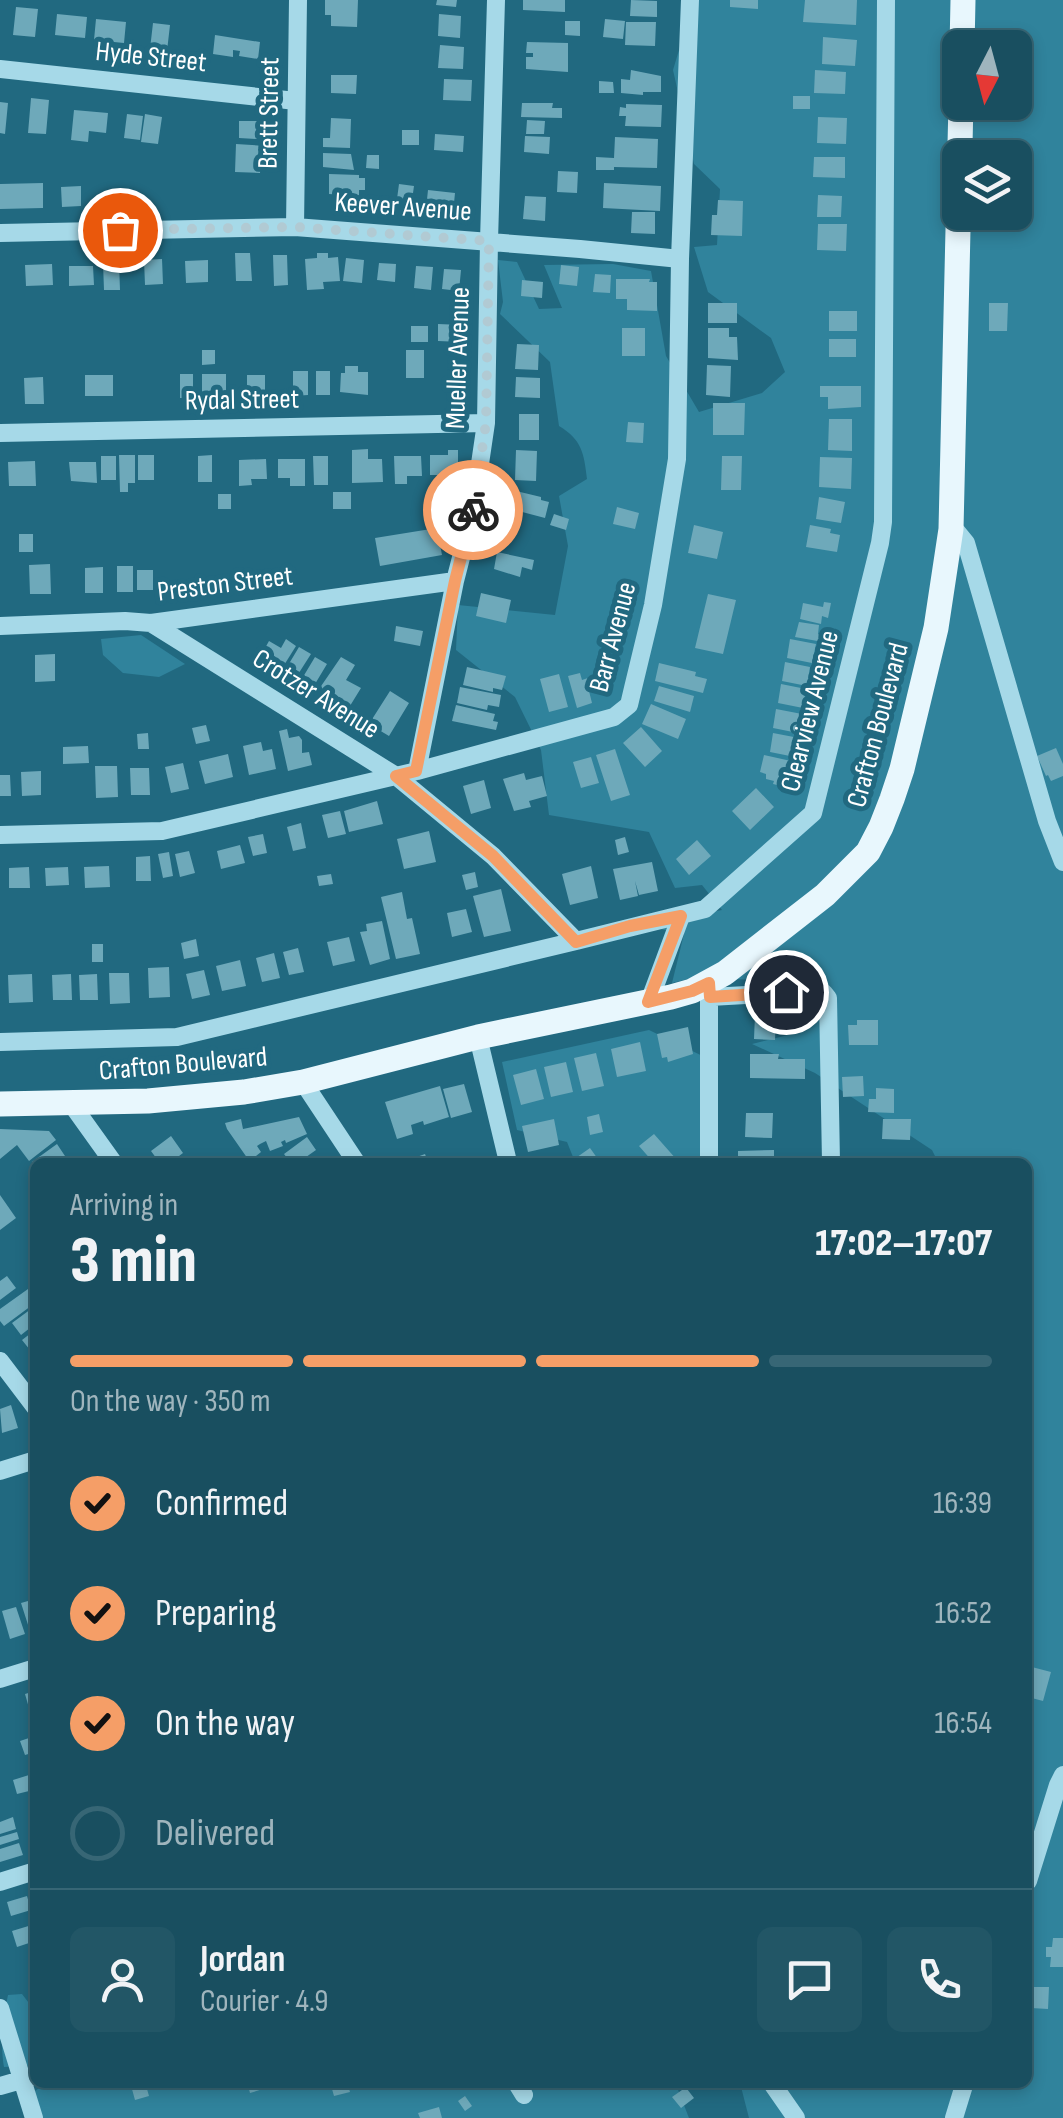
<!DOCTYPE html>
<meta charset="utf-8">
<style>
:root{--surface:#194f60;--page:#225666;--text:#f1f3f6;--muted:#9fb5bd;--line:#376675;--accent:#f59e67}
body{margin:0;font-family:"Sofia Sans Condensed",sans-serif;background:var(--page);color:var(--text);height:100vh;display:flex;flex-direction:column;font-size:38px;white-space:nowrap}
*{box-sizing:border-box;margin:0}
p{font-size:32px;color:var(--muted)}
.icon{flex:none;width:55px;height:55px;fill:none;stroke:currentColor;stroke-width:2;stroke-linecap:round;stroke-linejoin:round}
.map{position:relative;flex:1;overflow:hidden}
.details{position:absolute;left:30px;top:1158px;width:1002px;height:930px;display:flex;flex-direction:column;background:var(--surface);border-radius:15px;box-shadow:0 5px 15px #0003,0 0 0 2px var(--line)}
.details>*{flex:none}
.needle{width:65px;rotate:186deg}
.controls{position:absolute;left:942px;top:30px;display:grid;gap:20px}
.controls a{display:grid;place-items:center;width:90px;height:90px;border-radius:15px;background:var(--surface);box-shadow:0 5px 15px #0003,0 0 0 2px var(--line);font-size:50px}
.pin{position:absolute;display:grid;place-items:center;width:85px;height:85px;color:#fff;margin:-42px;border:5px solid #fff;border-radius:50%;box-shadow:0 2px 10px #0007}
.courier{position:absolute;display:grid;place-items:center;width:100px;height:100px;margin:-50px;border:8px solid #f59e67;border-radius:50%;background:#fff;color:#222;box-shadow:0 2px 12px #0007}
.overview em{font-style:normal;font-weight:800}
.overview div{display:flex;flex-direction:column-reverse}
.overview{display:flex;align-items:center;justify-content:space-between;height:170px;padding:0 40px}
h1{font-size:65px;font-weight:800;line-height:75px}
.bar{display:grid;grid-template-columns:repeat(4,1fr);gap:15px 10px;align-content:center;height:120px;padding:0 40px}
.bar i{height:12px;border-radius:8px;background:var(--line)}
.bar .active{background:var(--accent)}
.bar p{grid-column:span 4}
.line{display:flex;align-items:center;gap:25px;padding:0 40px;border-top:2px solid var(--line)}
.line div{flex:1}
.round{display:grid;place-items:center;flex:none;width:105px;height:105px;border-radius:15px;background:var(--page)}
ol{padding:0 40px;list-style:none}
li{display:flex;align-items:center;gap:30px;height:110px}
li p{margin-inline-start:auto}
li .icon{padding:10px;border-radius:50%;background:var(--accent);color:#111;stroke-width:4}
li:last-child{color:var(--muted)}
li i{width:55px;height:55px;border:5px solid var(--line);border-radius:50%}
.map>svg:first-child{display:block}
.green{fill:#30839c;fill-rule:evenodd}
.building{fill:#6ea9ba}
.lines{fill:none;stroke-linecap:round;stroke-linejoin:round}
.minor{stroke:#a6d9e8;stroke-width:18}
.major{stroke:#e8f7fd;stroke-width:25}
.done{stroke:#b1cad3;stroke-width:10;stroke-dasharray:0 18}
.route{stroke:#f59e67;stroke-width:12}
.labels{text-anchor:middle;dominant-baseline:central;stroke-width:10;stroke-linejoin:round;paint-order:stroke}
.street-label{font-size:28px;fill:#fff;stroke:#216980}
</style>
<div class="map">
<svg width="1063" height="2118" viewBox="0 0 1063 2118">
<rect width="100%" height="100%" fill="#216980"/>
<path class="green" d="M694 0H1063V2118H749L740 2083 1028 2082V1162H938L932 1150 815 1073 752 1044 804 1031V1003L753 980 696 977 672 983 684 934 641 925 722 910 702 885 675 888 649 832 549 815 541 750 515 697 456 650 458 605 555 615 568 546 559 496 587 479C584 453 582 440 559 426L550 362 500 314 503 302 498 260 517 262 539 309 562 308 544 265 613 264 651 271 666 356 699 412 762 393 785 372 771 338 708 292 694 247 717 245 720 189 694 164 673 70ZM960 48H1015V102H960ZM960 158H1015V212H960Z
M141 635 185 664 159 677 123 673 103 655 101 639Z
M649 1030 717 1063 715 1162H575L567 1142 517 1130 502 1062Z
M22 1994 35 2011V2065L4 2067C0 2045 3 2018 8 1995Z
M50 2082H675L689 2118H28L24 2097Z"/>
<path class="building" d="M325 0H358L357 27 331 26V15H325Z
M437 0H457L456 7 436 5Z
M523 0H565V12L523 10Z
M631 0 657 1V17L630 16Z
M730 0H758V9L730 7Z
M805 0H857L856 25 803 22Z
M16 7 38 9 35 37 13 35Z
M57 14 87 17 85 38 55 35Z
M439 14 461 16 460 38 438 36Z
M96 19 126 22 124 43 94 40Z
M605 19 625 21 623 39 603 37Z
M565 21H580V36L565 35Z
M626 22H656L655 46 625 45Z
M153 23 170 25 167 51 150 49Z
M215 35 260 42 258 59 239 56 240 51 233 50V57L213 54Z
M823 37 857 40 855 66 822 64Z
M527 42 568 43V72L526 69V57H533V53H526Z
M440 45 464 47 463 69 438 68Z
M631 70 661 76V92H643V95L621 93V79L630 80Z
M815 70 846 72 845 94 814 93Z
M331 75H357L356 94 331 93Z
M444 79 472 80 471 101 443 100Z
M599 81 613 82 614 93H599Z
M793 96H810V109H793Z
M31 98 49 100 46 134 28 133Z
M0 102 8 103 5 134 0 133Z
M522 103H553L552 108H562V118L521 117Z
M626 104 662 105 661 127 625 126 626 116H619L620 107 626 108Z
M74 110 108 113 106 133 89 131 88 142 71 140Z
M127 114 143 116 140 140 124 138Z
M145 114 162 117 158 144 141 142Z
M818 117 847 118 846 144 817 143Z
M331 118 351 119 350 148 323 147V138H330Z
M527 120 545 121 544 134H526Z
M239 121H259L258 139 239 138Z
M402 130H419V145H402Z
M435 134 464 136 463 152 434 150Z
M525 136 550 137 549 154 524 152Z
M615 137 658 139 657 168 614 167V170H596V157L614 158Z
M236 144 266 146V163H261L260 173 235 172Z
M323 153 351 154 354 170 323 167Z
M367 155H379V169L366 168Z
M814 157H845V178L813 177Z
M558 171 578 172 577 193 557 192Z
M329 174 359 175V178H365V190H359V196L329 194Z
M43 183V208L0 209V184Z
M604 183 661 186 660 211 603 208Z
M399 184 414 186 412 200 397 199Z
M81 186V206L62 207 61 187Z
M428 190 455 193 453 213 429 212 430 209H426Z
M818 195 842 196 841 217H817Z
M525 196 546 197 545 221 523 219Z
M718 200 743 201 742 236 711 235 712 215H717Z
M632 212H655V234L631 233Z
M818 224H847L846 251 817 250Z
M235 253H250L252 281H236Z
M317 253H328V258L338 257 340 281 323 282 324 289 307 290 305 259 317 258Z
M273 255H287L288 285 274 286Z
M346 258 364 260 362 283 343 281Z
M162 259 163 284 145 285 144 260Z
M208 260V282L186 283 185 261Z
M119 262 120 290H104L103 263Z
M379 263 396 264 395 282 377 280Z
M52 264 53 285 26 286 25 265Z
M561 265 579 267 577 286 559 284Z
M69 266H93L94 285 69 286Z
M416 266 433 267 431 290 414 288Z
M444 269 461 270 459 291 442 289Z
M595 274 611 275 610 293 593 292Z
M616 279H650L649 282H657V311L627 310V299H616Z
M522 280 543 282 542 298 521 296Z
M708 303H737V323H708Z
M989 303H1008L1007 331H989Z
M829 311H857V331H829Z
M438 324 462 325V342L438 341Z
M411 326H428V342H411Z
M622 328H645V356H622Z
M708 328H729V337H737L738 360 708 358Z
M829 339H856V357H829Z
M517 344 539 345 538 370 515 369Z
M202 350H215V364L202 365Z
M406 350H424V378H406Z
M707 365 731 366 730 397 706 395Z
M345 366H358V372H368V395L340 392 341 373H345Z
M293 371H308V395L293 396Z
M316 371H330V395H316Z
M180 374H193V398H180Z
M202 374H226V395H202Z
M85 375H113V396H85Z
M247 375H265V394H247Z
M43 377 44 404H25L24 378Z
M516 377 540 378V398L515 397Z
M820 386H861V407L828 409V397H820Z
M713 403H745L744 435H713Z
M519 414H539V440H519Z
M829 419H852V451L828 450Z
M628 422 644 423 643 443 626 442Z
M368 449V459H382L383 482 352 483V450Z
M448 450H458V480H446L445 475H430V455H448Z
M516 450 537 451 536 481 515 480Z
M119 455H135V483H128V492H120Z
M138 455H154V480H138Z
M212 455V482H198V456Z
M101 456H116V480H101Z
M313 456H328V485H314Z
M394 456H421L422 476H407V484H395Z
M722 456H742L741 490H721Z
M820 457 852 458 851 489 819 487Z
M266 459 267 479H251L252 485 239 486V460Z
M278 459H305V486H290V478H278Z
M35 461 36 486H9L8 462Z
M69 462H96L97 483 71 481Z
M512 490 541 497V500L549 502 545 518 507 508Z
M333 492H351V509H333Z
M218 494H231V509H218Z
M819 497 845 502 841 523 816 519Z
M617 507 639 513 635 529 613 524Z
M554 514 569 519 566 530 550 525Z
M694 525 723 532 717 559 688 553Z
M810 525 831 529 830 533 840 535 837 552 806 547Z
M437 528 442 555 380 566 375 538Z
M19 534H33V552H19Z
M497 552 534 560 532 570 522 567 520 577 494 569Z
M50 564 51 594H30L29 565Z
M117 566H133V592H117Z
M103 567V593H85V568Z
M137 570H153V590H137Z
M481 593 511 600 506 623 476 616Z
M708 594 736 600 723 654 695 648Z
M824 602 831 603 828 618 822 616 821 624 800 619 803 603 823 607Z
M799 622 819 625 818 634 824 635 823 642 795 637Z
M396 626 423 631 420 646 394 641Z
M286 639 296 646 281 670 260 657 269 641 281 648Z
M790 639 816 644 812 663 787 658Z
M299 647 311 654 295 679 284 672Z
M55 654V681L35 682V655Z
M315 657 327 664 312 689 300 682Z
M341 657 355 665 346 680 361 688 345 714 315 695Z
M785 662 810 667 807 686 782 681Z
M659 663 696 672 695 676 707 679 703 693 655 681Z
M467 667 506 676 502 690 493 688V692L463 685Z
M580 673 582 680 594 676 597 688 589 691 592 703 577 708 568 676Z
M559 674 568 707 549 712 540 679Z
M781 684 806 689 803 708 778 703Z
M659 686 694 696 690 712 654 701Z
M460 687 501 695 499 707 488 705 487 710 457 703Z
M390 691 409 703 389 736 369 724Z
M651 704 686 719 678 739 642 724Z
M456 705 495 714 493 721 498 722 496 730 452 721Z
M776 709 802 714 798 733 773 728Z
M206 725 210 741 196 744 192 728Z
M641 727 662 751 645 767 623 743Z
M287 729 289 738 299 736 302 740V753L309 752 312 765 288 771 279 731Z
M148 733 149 749H138L137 734Z
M773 733 799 738 795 757 770 752Z
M261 742 263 751 272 749 276 769 249 775 243 746Z
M88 746 89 763 63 764V747Z
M1056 748 1063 764V776L1051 781 1048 775 1046 776 1037 756Z
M615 749 630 795 611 801 596 755Z
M228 754 233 777 205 784 199 761Z
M764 755 800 763 794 789 773 784 774 781 766 779V774L760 772Z
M591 757 599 783 581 788 573 762Z
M183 763 189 789 171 793 165 767Z
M95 766H117L118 797 96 798Z
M130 768H149L150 795H131Z
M41 771V795L22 796 21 772Z
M524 773 526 780 542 776 547 796 529 801 531 807 514 811 503 779Z
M0 775H10L11 796H0Z
M484 780 491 808 471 814 463 786Z
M756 788 774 807 750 830 732 811Z
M377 801 383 824 349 832 344 811Z
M340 811 346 834 328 838 322 815Z
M301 823 306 848 293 851 287 827Z
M429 831 436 862 404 869 397 839Z
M263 834 267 853 253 856 248 837Z
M625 837 629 852 618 855 615 840Z
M697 840 711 856 689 875 676 859Z
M240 845 245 863 221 869 217 851Z
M189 851 195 873 180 877 175 854Z
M169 852 173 876 163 878 158 854Z
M150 856 151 881H136V857Z
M652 862 658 891 639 895 635 881 638 896 620 900 613 869Z
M109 866 110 887 85 888 84 867Z
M591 866 598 898 570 905 562 874Z
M29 867 30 888H9V868Z
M68 867 69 885 46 886 45 868Z
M475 872 478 887 466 890 462 875Z
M331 874 333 884 319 886 317 876Z
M501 889 511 931 484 937 473 896Z
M402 892 407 919 412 918 420 954 396 959 381 897Z
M466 909 472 932 452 937 447 913Z
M382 921 390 959 370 965 360 932 367 931 366 924Z
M349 937 355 961 333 966 327 942Z
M196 939 199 956 184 959 181 943Z
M92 944H103V962H92Z
M298 948 304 972 289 975 283 952Z
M274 953 280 978 262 982 256 958Z
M240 960 246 986 222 991 216 966Z
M169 967 170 997 149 998 148 968Z
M204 970 210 995 192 999 186 974Z
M109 973H129L130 1003 110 1004Z
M32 974 33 1002 9 1003 8 975Z
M71 974 72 1000H53L52 975Z
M97 974 98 1000H80L79 975Z
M755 1015 776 1016 775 1040 754 1039Z
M857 1020H878V1045H849L848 1025H857Z
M688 1027 693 1054 668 1062 667 1057 662 1058 657 1034Z
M640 1042 646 1071 617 1077 611 1049Z
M596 1053 604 1086 582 1091 574 1058Z
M750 1054H779L778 1059H805V1079L750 1078Z
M566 1062 573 1092 551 1097 544 1067Z
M536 1069 544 1099 521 1105 513 1075Z
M863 1076 864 1096 843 1097 842 1077Z
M464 1084 472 1112 451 1118 443 1089Z
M440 1086 449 1117 424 1125 423 1121 411 1125 413 1134 397 1139 385 1102Z
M876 1088 894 1089V1113L868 1112 869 1099H876Z
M746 1113H773L772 1138 745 1137Z
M599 1114 603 1132 590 1135 587 1117Z
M299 1117 307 1134 286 1143 285 1140 281 1142 283 1146 270 1151 266 1141 260 1144 257 1146 261 1152 256 1156 259 1161 257 1162H250L227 1129 225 1123 241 1119 243 1129Z
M554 1119 559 1145 528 1152 522 1126Z
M883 1119H911L910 1140 882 1139Z
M0 1129 49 1131 56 1140 29 1161 17 1145 0 1159Z
M654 1134 677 1160 674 1162H653L639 1146Z
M171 1136 183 1153 171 1162H159L151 1151Z
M307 1137 316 1150 299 1162H290L284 1154Z
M57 1144 67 1159 63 1162H32Z
M590 1148 600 1162H570Z
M774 1150V1162H738V1151Z
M425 1154 428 1162H403Z
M855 1159H882V1162H855Z
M0 1195 16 1218 0 1230Z
M7 1276 16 1288 0 1300V1281Z
M35 1284V1303L4 1326 0 1321V1309Z
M31 1309 35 1314V1324L21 1335 12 1323Z
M35 1330V1346L30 1350 22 1340Z
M11 1405 18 1428 2 1433 0 1409Z
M35 1599V1629L30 1631 21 1603Z
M16 1607 25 1634 10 1639 2 1611Z
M1028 1666 1051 1672 1043 1701 1028 1697Z
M35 1691V1714L31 1715 25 1694Z
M35 1736V1752L25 1755 20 1741Z
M29 1775 33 1790 17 1794 13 1780Z
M13 1817 16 1829 0 1834V1822Z
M17 1832 19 1839 0 1845V1837Z
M19 1843 23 1855 0 1862V1849Z
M27 1896 31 1910 11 1916 7 1902Z
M35 1924V1941L17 1947 12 1931Z
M1053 1938H1063V1967H1050L1051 1957H1046V1947H1052Z
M1031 1987H1049L1048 2009 1031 2008Z
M130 2082H145L149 2096 135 2100Z
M247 2082H282V2083L250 2093Z
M330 2082H347L350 2092 334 2096Z
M676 2082H708L699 2089 694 2083 687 2089 694 2098 681 2108 672 2097 682 2090Z
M465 2096 472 2106 465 2111 458 2101Z
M439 2107 442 2118H420L418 2113Z"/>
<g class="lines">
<path class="minor" d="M0 69 296 101
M295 227 298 0
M0 233 295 227 580 249 680 259
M0 433 486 423
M951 529 957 532 966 543 1047 821 1063 862
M151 623 396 776 493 856 576 941
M0 626 125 621 151 623 455 581
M417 771 455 581 473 511 486 423 489 241 496 0
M0 835 162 831 417 771 614 717 629 705 633 688 653 605 677 459 680 259 690 0
M710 997 817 991 824 993 828 998 831 1162
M649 1002 681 916
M478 1037 508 1162
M0 1042 177 1037 576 941 705 909 813 813 880 543 883 522 886 0
M303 1082 356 1162
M70 1102 113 1162
M709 1162V988
M0 1361 35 1407
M0 1471 35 1460
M0 1679 35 1668
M1028 1881 1058 1785 1063 1775
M0 1882 35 1871
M0 2008 34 2118
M516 2082 524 2095
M771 2082 796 2118
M0 2086 35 2076
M954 2118 965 2082"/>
<path class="major" d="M962 48 963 0
M0 1104 148 1101 244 1092 303 1082 478 1037 671 997 692 991 725 973 825 895 868 852 881 827 892 799 902 769 936 628 951 529 961 102"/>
</g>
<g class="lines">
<path class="done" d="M120 230 295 227 489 241 486 423 473 510"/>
<path class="route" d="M473 510 455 581 416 771 396 776 493 856 576 942 630 926 681 916 648 1002 692 991 709 983 710 997 786 992"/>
</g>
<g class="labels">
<g class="street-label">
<text transform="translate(151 57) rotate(6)">Hyde Street</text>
<text transform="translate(269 113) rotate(-89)">Brett Street</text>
<text transform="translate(403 207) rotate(4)">Keever Avenue</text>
<text transform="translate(458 358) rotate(-88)">Mueller Avenue</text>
<text transform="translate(242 400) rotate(-1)">Rydal Street</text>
<text transform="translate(225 584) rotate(-7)">Preston Street</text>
<text transform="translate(613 637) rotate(-75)">Barr Avenue</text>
<text transform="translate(316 694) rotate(32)">Crotzer Avenue</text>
<text transform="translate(810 711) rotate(-76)">Clearview Avenue</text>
<text transform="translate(878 725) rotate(-75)">Crafton Boulevard</text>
<text transform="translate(183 1064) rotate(-5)">Crafton Boulevard</text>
</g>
</g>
</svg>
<div class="controls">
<a><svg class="needle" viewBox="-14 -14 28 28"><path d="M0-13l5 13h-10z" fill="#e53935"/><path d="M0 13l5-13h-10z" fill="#9fb5bd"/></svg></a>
<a><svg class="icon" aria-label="layers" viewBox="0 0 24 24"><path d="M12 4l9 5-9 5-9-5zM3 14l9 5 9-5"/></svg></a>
</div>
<div class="pin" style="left:120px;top:230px;background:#ea580c"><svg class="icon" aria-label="bag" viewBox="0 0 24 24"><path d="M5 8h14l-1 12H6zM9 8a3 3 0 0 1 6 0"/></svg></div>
<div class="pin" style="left:786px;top:992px;background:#1f2937"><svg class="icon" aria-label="home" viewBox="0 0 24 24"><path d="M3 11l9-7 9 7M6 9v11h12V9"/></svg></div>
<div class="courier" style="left:473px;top:510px"><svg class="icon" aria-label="bike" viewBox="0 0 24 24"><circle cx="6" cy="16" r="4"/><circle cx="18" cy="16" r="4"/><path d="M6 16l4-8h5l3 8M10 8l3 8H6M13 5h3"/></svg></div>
<section class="details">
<div class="overview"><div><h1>3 min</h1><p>Arriving in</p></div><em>17:02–17:07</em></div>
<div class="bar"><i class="active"></i><i class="active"></i><i class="active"></i><i></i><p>On the way · 350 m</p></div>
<ol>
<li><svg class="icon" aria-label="check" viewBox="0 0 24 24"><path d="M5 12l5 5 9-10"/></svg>Confirmed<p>16:39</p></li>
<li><svg class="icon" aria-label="check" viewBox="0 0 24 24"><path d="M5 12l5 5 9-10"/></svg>Preparing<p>16:52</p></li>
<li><svg class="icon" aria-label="check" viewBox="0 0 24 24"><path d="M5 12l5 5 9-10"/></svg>On the way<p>16:54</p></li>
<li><i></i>Delivered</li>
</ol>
<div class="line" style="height:180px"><a class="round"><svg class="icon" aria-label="person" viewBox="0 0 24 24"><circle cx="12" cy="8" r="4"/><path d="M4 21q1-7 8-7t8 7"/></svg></a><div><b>Jordan</b><p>Courier · 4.9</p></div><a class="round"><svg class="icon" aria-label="chat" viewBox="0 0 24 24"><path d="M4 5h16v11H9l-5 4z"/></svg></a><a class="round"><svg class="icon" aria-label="phone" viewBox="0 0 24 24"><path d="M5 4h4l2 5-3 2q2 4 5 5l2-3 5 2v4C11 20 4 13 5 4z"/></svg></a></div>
</section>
</div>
